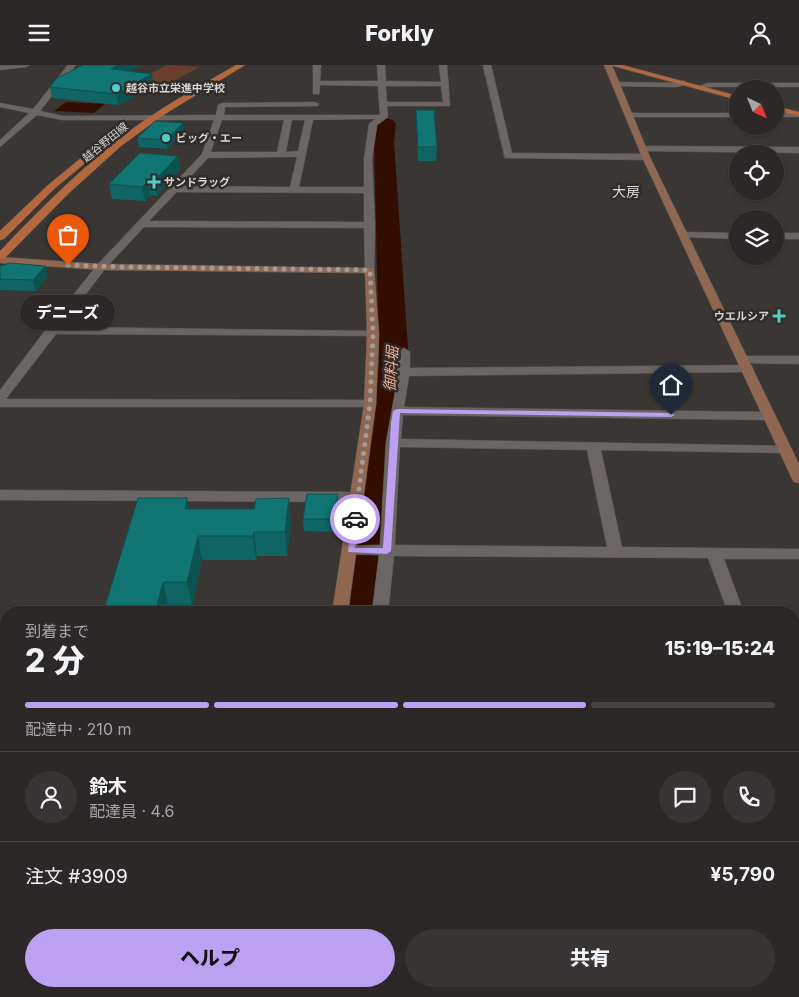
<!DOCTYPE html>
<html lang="ja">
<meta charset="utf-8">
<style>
:root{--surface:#2c2827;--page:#383433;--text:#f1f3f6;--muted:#a6a6a7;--line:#484444;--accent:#bca0f2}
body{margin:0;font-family:Inter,"Noto Sans JP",sans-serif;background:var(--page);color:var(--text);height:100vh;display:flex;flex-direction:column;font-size:19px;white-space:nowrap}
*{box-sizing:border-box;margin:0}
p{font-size:16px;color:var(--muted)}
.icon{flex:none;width:28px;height:28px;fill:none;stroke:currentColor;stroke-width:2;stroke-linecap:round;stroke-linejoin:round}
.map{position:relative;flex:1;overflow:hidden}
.details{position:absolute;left:0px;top:541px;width:800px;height:391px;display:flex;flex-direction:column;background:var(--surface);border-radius:20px 20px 0 0;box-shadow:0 1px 4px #0004,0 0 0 1px var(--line)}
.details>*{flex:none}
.needle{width:32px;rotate:136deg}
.fabs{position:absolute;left:729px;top:15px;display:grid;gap:10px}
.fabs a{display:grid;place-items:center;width:55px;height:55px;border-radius:50%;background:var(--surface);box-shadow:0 1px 4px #0004,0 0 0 1px var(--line);font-size:25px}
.pin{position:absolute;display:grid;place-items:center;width:42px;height:42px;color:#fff;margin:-51px -21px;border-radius:50% 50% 50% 0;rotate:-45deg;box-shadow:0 0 5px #0007}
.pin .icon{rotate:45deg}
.courier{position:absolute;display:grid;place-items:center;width:50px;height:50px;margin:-25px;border:4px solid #bca0f2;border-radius:50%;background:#fff;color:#222;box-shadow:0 1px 6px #0007}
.bubble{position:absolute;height:35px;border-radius:18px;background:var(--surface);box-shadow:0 1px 4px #0004,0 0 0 1px var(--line);font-size:16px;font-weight:800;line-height:35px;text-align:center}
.summary em{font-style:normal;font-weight:800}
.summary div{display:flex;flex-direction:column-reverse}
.summary{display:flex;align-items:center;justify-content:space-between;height:85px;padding:0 25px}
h1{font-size:32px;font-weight:800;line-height:38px}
.bar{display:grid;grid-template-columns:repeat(4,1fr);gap:8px 5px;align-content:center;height:60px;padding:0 25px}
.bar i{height:6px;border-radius:4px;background:var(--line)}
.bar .active{background:var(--accent)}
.bar p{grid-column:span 4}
.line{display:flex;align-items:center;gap:12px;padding:0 25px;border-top:1px solid var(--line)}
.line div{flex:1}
.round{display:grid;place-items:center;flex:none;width:52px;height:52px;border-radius:26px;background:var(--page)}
.primary-button{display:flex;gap:10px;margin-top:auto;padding:10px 25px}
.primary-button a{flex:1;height:58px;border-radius:30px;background:var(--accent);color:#111;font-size:20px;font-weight:800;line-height:58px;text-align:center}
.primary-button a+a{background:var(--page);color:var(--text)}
header{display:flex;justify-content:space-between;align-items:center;height:65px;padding:0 25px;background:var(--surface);font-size:22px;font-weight:800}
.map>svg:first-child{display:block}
.green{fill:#6b3f2b}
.water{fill:#330e00}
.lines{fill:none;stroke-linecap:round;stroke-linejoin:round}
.river{fill:#330e00;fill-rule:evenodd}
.street-casing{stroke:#585452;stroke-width:1}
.secondary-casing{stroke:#585452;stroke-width:1}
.primary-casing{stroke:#585452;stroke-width:1}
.street{fill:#6b6664;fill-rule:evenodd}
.secondary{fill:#906751;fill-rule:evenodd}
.primary{fill:#b4683e;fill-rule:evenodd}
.wall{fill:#0e6563}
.shaded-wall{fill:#0b5250}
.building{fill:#107573;stroke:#0b5250}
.route{fill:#bca0f2}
.done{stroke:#a19d9b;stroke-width:5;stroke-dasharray:0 9}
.poi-dot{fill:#53cdcb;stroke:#302c2a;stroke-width:2}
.labels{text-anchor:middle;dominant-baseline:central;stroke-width:5;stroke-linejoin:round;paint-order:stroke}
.far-poi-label{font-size:11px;font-weight:bold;fill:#d8d5d3;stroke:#302c2a;text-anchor:start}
.far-street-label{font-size:11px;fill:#d8d5d3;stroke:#302c2a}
.far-quarter-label{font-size:14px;fill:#dfd9d7;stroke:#302c2a}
.water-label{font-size:15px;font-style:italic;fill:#f4b091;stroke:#302c2a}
</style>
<header><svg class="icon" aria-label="menu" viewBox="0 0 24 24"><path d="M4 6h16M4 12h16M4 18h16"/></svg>Forkly<svg class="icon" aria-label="person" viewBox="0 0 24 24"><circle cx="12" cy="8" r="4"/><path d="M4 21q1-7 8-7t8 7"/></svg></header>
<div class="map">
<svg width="799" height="932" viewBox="0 0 799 932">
<rect width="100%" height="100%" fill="#3a3634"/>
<path class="green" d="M167 0 199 2 169 19 139 15Z"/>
<path class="water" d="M66 37 105 39 94 48 54 46Z"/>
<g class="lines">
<path class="river" d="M386 53 393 55 396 59 394 77 409 298 382 548H342L379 298 374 77 376 59 379 55Z
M338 926H394L393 932H337Z"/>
<g class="street-casing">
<path id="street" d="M30 0 26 2 0 5V1Z
M68 0H76L40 46 63 51 216 50 218 40 222 38 315 37 319 39 318 41 225 42 224 50H380L378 21 320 20 319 29H313V0H321L320 16H378L377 0H385L386 16 441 17 439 0H447L450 41H387L388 52 377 60 372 94 375 160 374 207H366L365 205 364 163 144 162 105 204 61 262 373 266 377 267 379 269 377 271 56 269 6 334 370 335 375 336 376 339 375 342H0V325L47 263 97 200 202 89 214 55H63L37 50 0 82V75L29 48 0 42V38L33 44ZM386 21H441L443 37H387ZM375 54 369 59 364 94V122H299L313 55ZM222 55H284L277 87H211ZM292 55H305L298 86 286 87ZM297 92 290 122 182 121 208 93ZM177 127 364 128V157L149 156Z
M483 0H491L512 88 646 89 650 92 646 95 505 93Z
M682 16H685V20L677 22 617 21 613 19 617 17 676 18Z
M707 18H799V22H708L700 25 696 23Z
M627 48H738V52H630L626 50Z
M775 48H799V52H775Z
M643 81 799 82V88L640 86V82Z
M684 167 738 168V174L680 172V168Z
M775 168H799V174H775Z
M404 283 410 287V303L751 300 753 303 751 306 747 307 409 311 404 342 769 347 776 351 769 355 403 350 401 374 789 381 791 384 789 387 784 388 601 385 622 482 799 484V494H724L744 548H728L708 493 394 491 388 548H372L379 490 346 489 343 485 346 481 380 480 386 378 397 316 398 287ZM400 382 587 385 607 482 395 480Z
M743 291H799V299L739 298 737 295Z
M0 425 358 427 363 429 365 432 363 435 358 437 0 435Z
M794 680H799V696H794Z
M794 817H799V837H794Z
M0 825H6V845H0Z
M375 926H397V932H375Z
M629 926H651L652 932H630Z"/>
</g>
<g class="secondary-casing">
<path id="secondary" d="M604 0H612L650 92 799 399V418L794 417 792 414 642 92Z
M0 192 101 199 374 203 379 269 376 339 348 548H332L364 339 367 269 365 208 101 205 0 198Z
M323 926H345V932H323Z"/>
</g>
<g class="primary-casing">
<path id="primary" d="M236 0H245L165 49 121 81 69 128 4 194 0 195V186C42 142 86 98 135 62 167 39 202 20 236 0Z
M610 0H622L738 31V35Z
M775 41 799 47V51L775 45Z
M119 62 126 64 54 124 4 174 0 175V166L48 120Z"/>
</g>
<use href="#street" class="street"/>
<use href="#secondary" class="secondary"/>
<use href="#primary" class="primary"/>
</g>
<path class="wall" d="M141 0 129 6 153 21 118 40 52 33 50 22Z
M416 45 437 82 436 96H418Z
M184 67 167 84 139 82 137 73Z
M178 91 180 105 157 131 151 130 145 136 112 134 109 119Z
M0 201 48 211 36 226 0 225Z
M187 433 189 444 291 457 287 491H257L256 495H202L192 541H168L103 548Z
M338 442 336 467 304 466 303 454Z"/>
<path class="shaded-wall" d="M118 0H141L113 15 111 4Z
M152 9 153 21 118 40 116 29Z
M183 58 184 67 167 84 166 75Z
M178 91 180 105 157 131 154 116Z
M148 116 151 130 145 136 142 122Z
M45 201 48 211 36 226 33 215Z
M338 429V442L336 467 335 454Z
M187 433 192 457 185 444Z
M289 433 291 457 287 491 285 467Z
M254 467 257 491 256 495 253 471Z
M198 471 202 495 192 541 187 517Z
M163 517 168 541 167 548H155Z"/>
<path class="building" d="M83 0H118L111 4 152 9 116 29 50 22 57 13Z
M416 45H434L437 82H418Z
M155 56 183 58 166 75 137 73Z
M140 88 178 91 154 116H148L142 122 109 119Z
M10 198 45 201 33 215 0 214V201Z
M307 429H338L335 454H303Z
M138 433H187L185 444H254L256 434 289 433 285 467H254L253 471H198L187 517H163L155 548H103Z"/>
<path class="route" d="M397 344 671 348 675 350 671 352 400 348 391 486 387 489 348 487 351 454 355 452 359 454 355 483H383L391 358 393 346Z"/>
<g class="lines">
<path class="done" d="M68 200 124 202 370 205 373 269 370 339 355 454"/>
</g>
<g class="poi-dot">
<circle cx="116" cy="23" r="5"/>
<circle cx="166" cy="73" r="5"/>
<path d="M151.5 109.5h5v5h5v5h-5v5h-5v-5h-5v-5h5z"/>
<path d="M776.5 243.5h5v5h5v5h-5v5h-5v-5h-5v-5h5z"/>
</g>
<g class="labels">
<g class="far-poi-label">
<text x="126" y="23">越谷市立栄進中学校</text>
<text x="176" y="73">ビッグ・エー</text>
<text x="164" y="117">サンドラッグ</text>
<text x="769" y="251" text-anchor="end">ウエルシア</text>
</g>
<g class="far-street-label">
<text transform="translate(105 77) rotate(-39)">越谷野田線</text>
</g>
<g class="far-quarter-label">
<text x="626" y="126">大房</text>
</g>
<g class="water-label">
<text transform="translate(391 304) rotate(-86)">御料堀</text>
</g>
</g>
</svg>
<div class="fabs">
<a><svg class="needle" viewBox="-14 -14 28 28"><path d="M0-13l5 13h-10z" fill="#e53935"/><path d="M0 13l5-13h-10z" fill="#a6a6a7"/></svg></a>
<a><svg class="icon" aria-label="locate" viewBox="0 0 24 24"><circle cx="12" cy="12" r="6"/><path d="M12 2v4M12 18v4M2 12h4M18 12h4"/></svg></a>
<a><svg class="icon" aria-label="layers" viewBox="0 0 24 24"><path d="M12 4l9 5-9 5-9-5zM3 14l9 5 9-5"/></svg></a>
</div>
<div class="pin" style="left:68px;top:200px;background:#ea580c"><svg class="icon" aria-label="bag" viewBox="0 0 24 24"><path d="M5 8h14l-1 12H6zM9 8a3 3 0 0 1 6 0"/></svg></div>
<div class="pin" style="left:671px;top:350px;background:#1f2937"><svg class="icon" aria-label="home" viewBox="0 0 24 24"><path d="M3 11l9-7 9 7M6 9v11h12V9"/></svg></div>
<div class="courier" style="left:355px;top:454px"><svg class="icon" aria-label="car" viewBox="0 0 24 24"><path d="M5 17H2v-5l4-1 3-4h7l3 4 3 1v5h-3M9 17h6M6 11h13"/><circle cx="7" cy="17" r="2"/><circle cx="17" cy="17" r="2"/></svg></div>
<div class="bubble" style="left:20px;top:230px;width:95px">デニーズ</div>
<section class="details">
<div class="summary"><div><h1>2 分</h1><p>到着まで</p></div><em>15:19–15:24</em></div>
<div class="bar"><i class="active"></i><i class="active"></i><i class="active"></i><i></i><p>配達中 · 210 m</p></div>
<div class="line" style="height:90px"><a class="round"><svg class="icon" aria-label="person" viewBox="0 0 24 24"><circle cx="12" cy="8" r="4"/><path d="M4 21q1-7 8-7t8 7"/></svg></a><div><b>鈴木</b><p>配達員 · 4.6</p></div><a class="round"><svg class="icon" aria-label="chat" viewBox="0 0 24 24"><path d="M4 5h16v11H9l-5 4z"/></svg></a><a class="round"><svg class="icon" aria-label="phone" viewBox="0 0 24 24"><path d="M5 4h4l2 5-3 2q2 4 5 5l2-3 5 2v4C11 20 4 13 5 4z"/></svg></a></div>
<div class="line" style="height:65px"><div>注文 #3909</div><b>¥5,790</b></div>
<div class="primary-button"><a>ヘルプ</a><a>共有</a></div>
</section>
</div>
